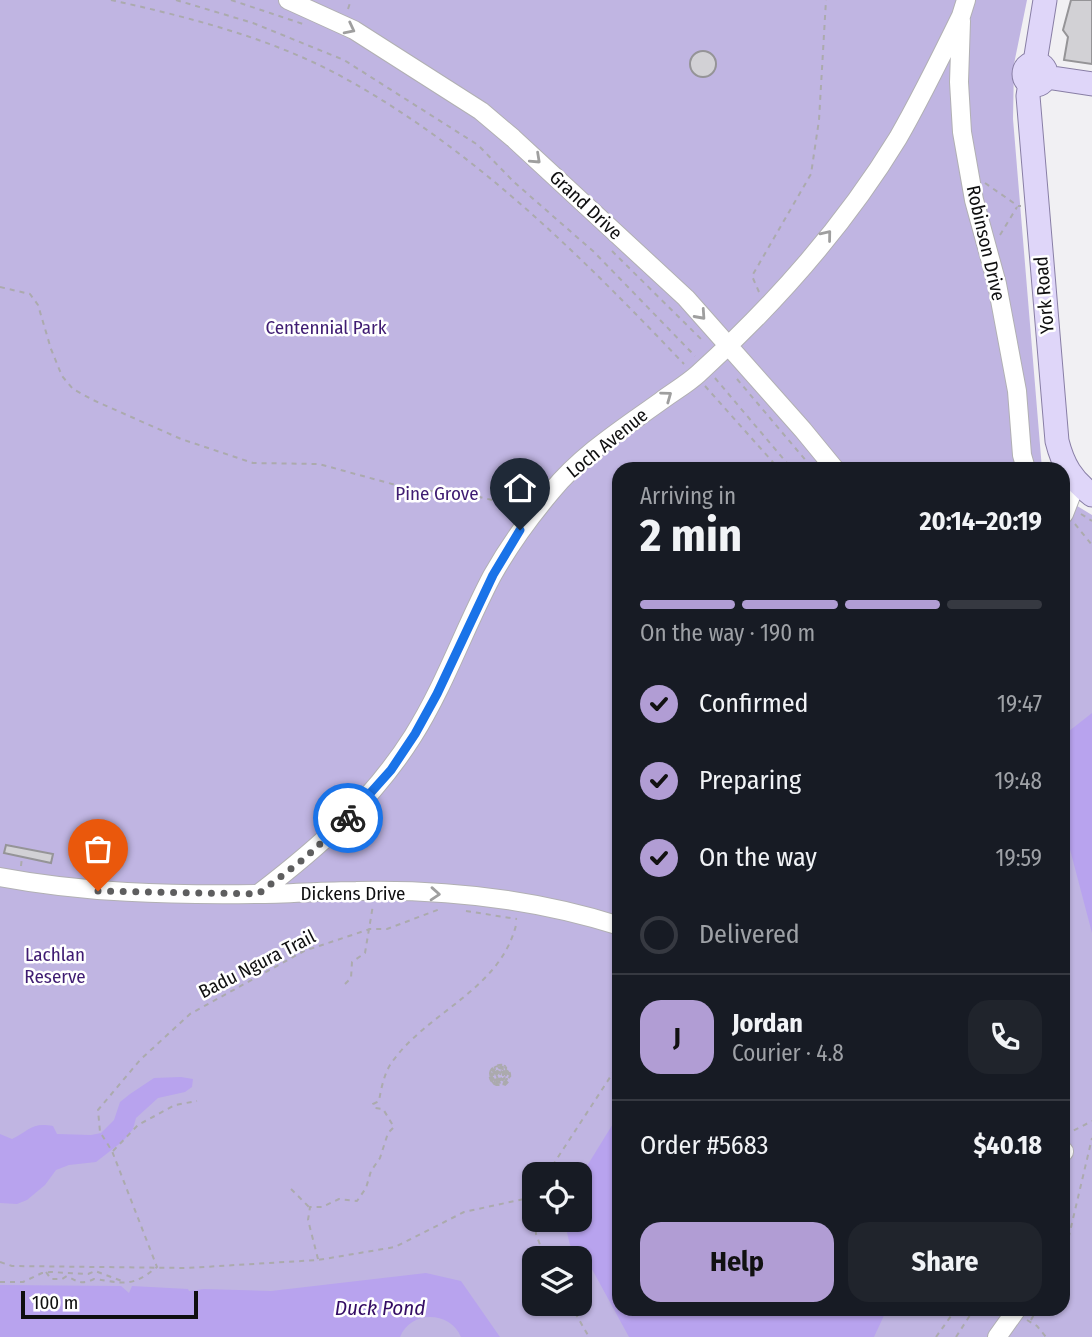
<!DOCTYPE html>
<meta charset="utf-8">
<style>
:root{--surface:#171b24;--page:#20242c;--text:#f1f3f6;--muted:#9ea1a6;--line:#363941;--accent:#b19dd4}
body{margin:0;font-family:"Fira Sans Condensed",sans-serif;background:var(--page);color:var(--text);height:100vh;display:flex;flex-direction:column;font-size:26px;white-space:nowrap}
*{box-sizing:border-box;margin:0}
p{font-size:23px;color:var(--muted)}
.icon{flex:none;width:38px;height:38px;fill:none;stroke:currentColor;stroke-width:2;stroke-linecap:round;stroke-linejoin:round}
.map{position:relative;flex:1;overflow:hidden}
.details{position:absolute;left:612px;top:462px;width:458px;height:854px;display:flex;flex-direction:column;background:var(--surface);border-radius:21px;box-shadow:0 2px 5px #0004}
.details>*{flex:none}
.controls{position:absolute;left:522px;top:1162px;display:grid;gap:14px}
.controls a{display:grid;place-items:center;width:70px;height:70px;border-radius:14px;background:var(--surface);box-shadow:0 2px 5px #0004;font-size:35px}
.scale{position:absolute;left:21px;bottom:18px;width:177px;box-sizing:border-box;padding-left:7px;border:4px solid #0f0f10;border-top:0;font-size:19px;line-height:24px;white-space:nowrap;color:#0f0f10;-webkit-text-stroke:5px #fff;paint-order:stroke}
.pin{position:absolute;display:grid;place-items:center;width:60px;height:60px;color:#fff;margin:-72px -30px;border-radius:50% 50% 50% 0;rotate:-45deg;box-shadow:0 0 7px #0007}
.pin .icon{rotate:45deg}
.courier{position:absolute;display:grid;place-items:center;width:70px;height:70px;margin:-35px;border:5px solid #1a73e8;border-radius:50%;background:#fff;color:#222;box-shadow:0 2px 9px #0007}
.head em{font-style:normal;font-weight:700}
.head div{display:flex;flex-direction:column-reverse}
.head{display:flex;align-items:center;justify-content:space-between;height:119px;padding:0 28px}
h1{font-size:46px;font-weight:700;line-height:52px}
.bar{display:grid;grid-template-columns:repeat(4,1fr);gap:10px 7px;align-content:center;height:84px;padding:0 28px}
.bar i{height:9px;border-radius:5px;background:var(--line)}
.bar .selected{background:var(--accent)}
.bar p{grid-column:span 4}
.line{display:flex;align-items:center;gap:18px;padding:0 28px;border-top:2px solid var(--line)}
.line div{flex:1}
.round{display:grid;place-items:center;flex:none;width:74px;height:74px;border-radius:21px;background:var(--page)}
ol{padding:0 28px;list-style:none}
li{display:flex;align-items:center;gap:21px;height:77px}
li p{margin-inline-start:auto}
li .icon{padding:7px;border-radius:50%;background:var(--accent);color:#111;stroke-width:4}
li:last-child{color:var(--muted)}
li i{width:38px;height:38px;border:4px solid var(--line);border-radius:50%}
.action{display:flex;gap:14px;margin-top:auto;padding:14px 28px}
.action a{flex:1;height:80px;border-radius:21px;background:var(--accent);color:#111;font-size:28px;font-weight:700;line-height:80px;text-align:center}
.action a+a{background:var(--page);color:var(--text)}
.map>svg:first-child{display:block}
.green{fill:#c0b5e2;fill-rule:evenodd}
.water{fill:#b8a3ee}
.building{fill:#d2d1d5;stroke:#959497;stroke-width:2}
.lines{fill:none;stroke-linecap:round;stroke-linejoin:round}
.minor-casing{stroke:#b1b0b3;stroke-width:20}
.major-casing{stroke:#887ea5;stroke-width:25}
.path{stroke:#abaaad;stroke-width:2;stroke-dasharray:5 5;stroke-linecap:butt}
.minor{stroke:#fff;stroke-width:18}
.major{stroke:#dfd6f9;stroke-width:23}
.oneway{stroke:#9f9f9f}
.done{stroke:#5e5e5f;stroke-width:7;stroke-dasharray:0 12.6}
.route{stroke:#1a73e8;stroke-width:9}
.labels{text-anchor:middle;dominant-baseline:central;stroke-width:5;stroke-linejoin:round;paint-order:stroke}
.street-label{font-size:19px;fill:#0f0f10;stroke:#fff}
.park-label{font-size:19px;fill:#3f1c72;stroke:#fff}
.water-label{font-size:21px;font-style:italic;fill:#340d65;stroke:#fff}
</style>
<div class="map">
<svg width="1092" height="1337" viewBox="0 0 1092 1337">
<rect width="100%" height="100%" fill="#f1f0f3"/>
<path class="green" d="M0 0H1027L1014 64 1013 119 1042 469H620V1309H1064V498L1092 515V1337H0ZM534 1174H579V1220H534ZM534 1258H579V1304H534Z"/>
<path class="water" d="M1092 713V933L1067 838 1064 735Z
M181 1077 193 1079 192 1087 185 1092 158 1098 136 1118 133 1129 123 1141 96 1162 69 1165 56 1170 45 1185 27 1200 17 1204 0 1203V1134L12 1139C29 1131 31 1122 53 1126L57 1134 91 1135 101 1133 114 1120 120 1102 130 1094 154 1078Z
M619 1114 620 1309H887L874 1337H629L587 1260 570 1245 564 1220H579V1179Z
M426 1273 461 1281 500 1337H461C450 1311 411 1310 400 1337H0V1285L121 1286 129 1293 132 1286 188 1289 189 1291 204 1289 271 1291Z"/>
<path class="building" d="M1071 0H1092V64L1064 60 1068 37 1063 30Z
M690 64a13 13 0 1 1 26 0a13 13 0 1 1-26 0Z
M6 845 53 854 51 863 4 853Z"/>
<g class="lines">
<g class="minor-casing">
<path id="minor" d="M288 0 354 30 481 111 513 138 686 298 803 430 835 469
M961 21 959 82 962 132 974 200 997 284 1017 391 1022 455 1026 469
M1064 514 1076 483
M0 877C85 893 169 895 255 894 289 894 322 891 356 891 445 889 535 899 620 926
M258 894C318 848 372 801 413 736 445 685 464 629 492 576 509 546 529 518 551 492 582 454 622 429 661 401 673 392 687 384 698 374 774 305 845 225 898 138 921 98 941 57 961 16L966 0
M1064 1151V1152
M997 1337 1017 1309"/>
</g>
<g class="major-casing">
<path id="major" d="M1035 62 1045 0
M1024 74a11 11 0 1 1 22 0a11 11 0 1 1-22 0Z
M1046 77 1092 84
M1030 83 1028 96 1057 441C1063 465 1072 480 1092 495"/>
</g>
<path class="path" d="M111 0C188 17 267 37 337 74 471 146 580 255 684 364
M176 0 253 23 344 60 478 145 514 182 594 252 695 356
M231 0 303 24
M348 9 351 0
M985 183 1018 206H1021
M1000 235 1017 207
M612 251 703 341
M0 287 30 294 38 305 51 349 62 376 73 389 93 400 181 439 253 463 319 464 414 490 463 493 521 507
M759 292 752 276 811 174 819 120 826 0
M715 378 792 469
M737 379 813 469
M705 386 779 469
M1081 514 1092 521
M1075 524 1092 545
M21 866 22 857
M466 911 517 919
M345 984 351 978 352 962 365 953 373 905
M500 1075 502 1070 494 1072 499 1068 503 1069 504 1065C491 1063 484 1076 495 1085L491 1080 490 1073C493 1067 497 1065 503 1066L492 1070 503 1067 495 1069C490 1074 493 1078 496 1083L492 1079 491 1072 493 1082C500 1086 504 1084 509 1080L505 1084 496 1085H505C511 1080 512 1074 507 1068L505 1067 510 1076 508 1079 509 1073 505 1068C509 1075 508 1085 497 1083L504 1082 507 1079 497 1082 493 1074 494 1073C493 1076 494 1079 497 1081 495 1077 493 1075 497 1071L501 1070 496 1073 501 1071 497 1074 498 1079 496 1074 495 1076 499 1080 505 1078 498 1081 503 1080 506 1075 504 1071 505 1077 503 1072V1078L498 1079 503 1076V1069L507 1078V1071L504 1068 505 1065
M1065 1135 1092 1121
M113 1151 138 1125 175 1105 197 1101
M547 1174 620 1062
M291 1189 309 1207
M534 1196V1206
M535 1220 536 1234 545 1258
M1064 1257 1092 1138
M318 1259 308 1220 310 1207H322L339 1199 357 1201 366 1188 371 1171 380 1158 388 1133 394 1127 383 1109 375 1108 373 1104 379 1101C381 1089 384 1075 390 1065 426 1011 502 991 517 921
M0 1262 12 1266 187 1268 318 1260 395 1247 464 1212 533 1197
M46 1272 51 1279H62L67 1276C78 1282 82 1285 94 1279 124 1283 131 1288 157 1267L112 1151 100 1132 98 1110 140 1060 190 1014 304 951 370 929H387L440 909
M0 1282H23L42 1273 51 1272 88 1274 95 1271 122 1281
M570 1304 589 1337
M1027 1320 1037 1326 1046 1337
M1031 1320 1037 1309
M936 1337 956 1309
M956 1337 974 1309"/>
<use href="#minor" class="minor"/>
<use href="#major" class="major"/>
</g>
<defs><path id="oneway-chevron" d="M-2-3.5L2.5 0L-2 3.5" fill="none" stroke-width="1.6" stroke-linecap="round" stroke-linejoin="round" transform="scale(1.75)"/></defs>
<g class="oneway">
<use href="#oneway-chevron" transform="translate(350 29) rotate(27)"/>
<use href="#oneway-chevron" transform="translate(536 159) rotate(43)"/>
<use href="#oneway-chevron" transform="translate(827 235) rotate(-51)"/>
<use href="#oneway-chevron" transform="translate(701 315) rotate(48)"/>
<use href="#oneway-chevron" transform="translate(667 396) rotate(-36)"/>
<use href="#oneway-chevron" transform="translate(435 894) rotate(4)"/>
</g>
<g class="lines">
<path class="done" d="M98 891 258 894 305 858 348 818"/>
<path class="route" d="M348 818 391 770 415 734 437 694 493 575 520 530"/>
</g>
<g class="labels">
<g class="street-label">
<text transform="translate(586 205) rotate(43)">Grand Drive</text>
<text transform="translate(986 243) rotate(77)">Robinson Drive</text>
<text transform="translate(1044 295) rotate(-95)">York Road</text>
<text transform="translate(607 443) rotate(-39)">Loch Avenue</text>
<text x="353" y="893">Dickens Drive</text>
<text transform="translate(257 964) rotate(-27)">Badu Ngura Trail</text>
</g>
<g class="park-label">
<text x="326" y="327">Centennial Park</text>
<text x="437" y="493">Pine Grove</text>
<text x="55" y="954">Lachlan<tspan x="55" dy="22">Reserve</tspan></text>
</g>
<g class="water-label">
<text x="380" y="1308">Duck Pond</text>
</g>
</g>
</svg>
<div class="controls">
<a><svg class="icon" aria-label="locate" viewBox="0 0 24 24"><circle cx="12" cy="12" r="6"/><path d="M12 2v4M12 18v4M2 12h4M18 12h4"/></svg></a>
<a><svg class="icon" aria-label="layers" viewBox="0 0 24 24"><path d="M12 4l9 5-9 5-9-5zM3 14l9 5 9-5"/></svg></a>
</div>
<div class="scale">100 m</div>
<div class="pin" style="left:98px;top:891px;background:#ea580c"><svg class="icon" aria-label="bag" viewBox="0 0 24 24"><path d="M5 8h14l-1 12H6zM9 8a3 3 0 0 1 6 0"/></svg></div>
<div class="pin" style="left:520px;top:530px;background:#1f2937"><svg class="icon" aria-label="home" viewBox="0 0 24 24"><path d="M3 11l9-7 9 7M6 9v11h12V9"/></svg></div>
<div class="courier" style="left:348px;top:818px"><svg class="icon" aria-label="bike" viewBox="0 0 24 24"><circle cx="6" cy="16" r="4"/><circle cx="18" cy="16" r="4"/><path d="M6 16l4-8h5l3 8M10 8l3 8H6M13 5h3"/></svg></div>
<section class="details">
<div class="head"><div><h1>2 min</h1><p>Arriving in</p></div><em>20:14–20:19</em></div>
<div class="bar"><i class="selected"></i><i class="selected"></i><i class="selected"></i><i></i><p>On the way · 190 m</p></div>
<ol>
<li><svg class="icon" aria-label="check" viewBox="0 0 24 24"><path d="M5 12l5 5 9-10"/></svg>Confirmed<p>19:47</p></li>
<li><svg class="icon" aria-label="check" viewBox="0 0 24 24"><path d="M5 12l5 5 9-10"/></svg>Preparing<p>19:48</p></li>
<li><svg class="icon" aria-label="check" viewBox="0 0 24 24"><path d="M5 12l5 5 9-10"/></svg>On the way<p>19:59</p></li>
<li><i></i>Delivered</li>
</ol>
<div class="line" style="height:126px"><b class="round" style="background:var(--accent);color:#111">J</b><div><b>Jordan</b><p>Courier · 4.8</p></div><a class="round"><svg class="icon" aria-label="phone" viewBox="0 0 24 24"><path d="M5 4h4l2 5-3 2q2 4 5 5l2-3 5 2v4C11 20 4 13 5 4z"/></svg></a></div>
<div class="line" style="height:91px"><div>Order #5683</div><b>$40.18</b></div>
<div class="action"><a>Help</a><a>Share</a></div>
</section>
</div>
